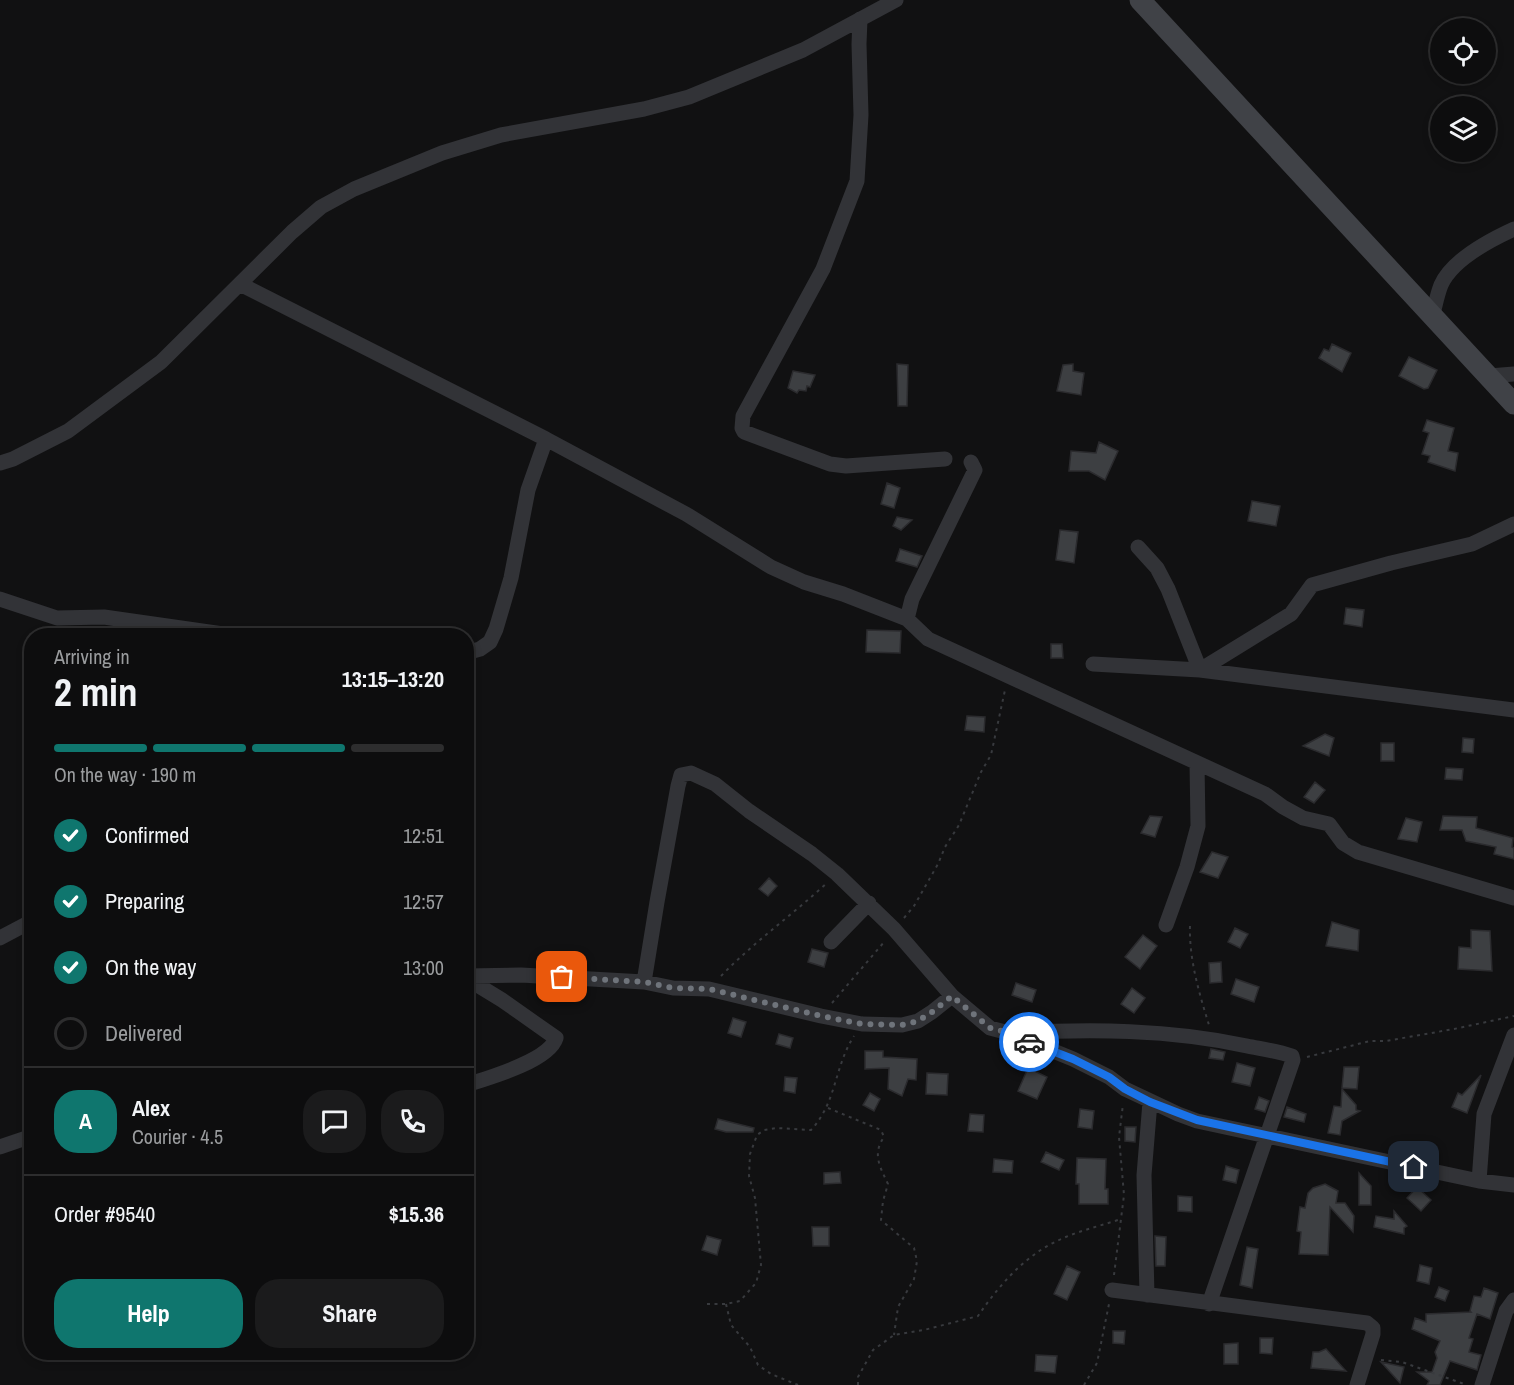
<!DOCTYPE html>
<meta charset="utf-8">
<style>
:root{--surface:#0d0d0e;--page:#1b1b1c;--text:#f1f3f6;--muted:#9a9c9e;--line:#2d2d2e;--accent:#0f766e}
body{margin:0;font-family:"Archivo Narrow",sans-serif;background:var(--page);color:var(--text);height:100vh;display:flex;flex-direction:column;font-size:22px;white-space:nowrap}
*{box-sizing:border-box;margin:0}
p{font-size:20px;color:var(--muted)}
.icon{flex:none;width:33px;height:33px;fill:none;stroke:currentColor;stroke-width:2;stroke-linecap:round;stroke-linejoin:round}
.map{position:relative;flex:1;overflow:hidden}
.drawer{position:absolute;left:24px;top:628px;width:450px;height:732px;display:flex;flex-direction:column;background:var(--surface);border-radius:24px;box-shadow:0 3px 9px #0003,0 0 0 2px var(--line)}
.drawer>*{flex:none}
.tools{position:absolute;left:1430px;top:18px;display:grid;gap:12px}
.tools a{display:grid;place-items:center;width:66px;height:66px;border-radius:50%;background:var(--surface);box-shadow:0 3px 9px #0003,0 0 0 2px var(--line);font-size:30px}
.pin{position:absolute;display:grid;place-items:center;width:51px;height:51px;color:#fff;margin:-26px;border-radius:12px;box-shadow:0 3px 9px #0006}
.courier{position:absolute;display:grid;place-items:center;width:60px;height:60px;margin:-30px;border:4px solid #1a73e8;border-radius:50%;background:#fff;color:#222;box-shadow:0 2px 8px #0007}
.summary em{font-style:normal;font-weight:800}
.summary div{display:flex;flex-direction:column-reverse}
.summary{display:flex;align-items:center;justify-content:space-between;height:102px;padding:0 30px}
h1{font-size:39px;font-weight:800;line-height:45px}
.bar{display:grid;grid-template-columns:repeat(4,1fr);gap:9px 6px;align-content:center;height:72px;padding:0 30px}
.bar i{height:8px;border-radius:4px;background:var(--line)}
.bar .on{background:var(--accent)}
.bar p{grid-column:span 4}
.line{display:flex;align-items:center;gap:15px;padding:0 30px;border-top:2px solid var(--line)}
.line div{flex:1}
.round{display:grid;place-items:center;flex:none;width:63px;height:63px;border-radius:24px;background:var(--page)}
ol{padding:0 30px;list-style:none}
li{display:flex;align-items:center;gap:18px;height:66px}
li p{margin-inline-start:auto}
li .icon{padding:6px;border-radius:50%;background:var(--accent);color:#fff;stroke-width:4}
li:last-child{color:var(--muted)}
li i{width:33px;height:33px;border:3px solid var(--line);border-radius:50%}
.action{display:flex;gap:12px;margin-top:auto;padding:12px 30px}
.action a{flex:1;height:69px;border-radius:24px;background:var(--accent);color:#fff;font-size:24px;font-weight:800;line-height:69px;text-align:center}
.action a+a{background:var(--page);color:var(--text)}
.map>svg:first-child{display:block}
.building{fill:#3d3f42;stroke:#2b2b2e;stroke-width:1.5}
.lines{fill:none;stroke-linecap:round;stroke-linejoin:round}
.path{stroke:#383a3e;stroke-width:2;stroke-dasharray:3 4.5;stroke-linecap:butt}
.minor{stroke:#323337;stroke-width:15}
.secondary{stroke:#404247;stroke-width:21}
.done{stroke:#6f747b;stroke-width:6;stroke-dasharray:0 10.8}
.route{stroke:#1a73e8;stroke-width:8}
</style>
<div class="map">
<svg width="1514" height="1385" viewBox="0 0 1514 1385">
<rect width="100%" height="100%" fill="#111112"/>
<path class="building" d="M1332 344 1351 353 1342 372 1319 358 1324 349 1329 351Z
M1409 357 1437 370 1428 388 1424 389 1399 376Z
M897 364 908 365 907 406H898Z
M1073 364V371L1084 373 1081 395 1057 391 1063 365Z
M793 371 815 375 810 387 807 386 806 391 799 390 797 393 788 388Z
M1427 420 1454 428 1448 451 1458 453 1455 471 1428 462 1430 456 1422 454 1429 433 1423 431Z
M1099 442 1118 451 1105 480 1089 471H1069L1071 451 1096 453Z
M887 483 900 488 894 508 881 504Z
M1252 501 1280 506 1276 526 1248 521Z
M897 517 912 520 901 530 893 526Z
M1060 530 1078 532 1074 563 1056 560Z
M900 549 922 556 917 567 896 561Z
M1346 608 1364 610 1362 627 1344 624Z
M867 630 901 631 900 653 866 652Z
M1051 644H1062L1063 658H1051Z
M967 716 985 717 984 732 965 730Z
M1325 734 1334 738 1329 756 1303 746Z
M1463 738 1474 739 1473 753 1462 752Z
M1381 743H1394V761H1381Z
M1446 768 1463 769 1462 780 1445 779Z
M1315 782 1325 790 1314 803 1304 797Z
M1150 816 1162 817 1155 837 1141 833Z
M1443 816 1477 817 1476 828 1513 838 1512 847 1514 848V859L1494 854 1496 847 1466 841 1462 830H1440Z
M1406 818 1422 822 1417 842 1398 839Z
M1212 852 1228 857 1218 878 1200 872Z
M769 878 777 886 768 896 759 889Z
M1332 922 1359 930 1358 951 1326 946Z
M1235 928 1248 934 1240 948 1228 942Z
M1471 930 1490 931 1492 971 1458 969 1459 947 1471 948Z
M1143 935 1157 946 1140 969 1125 957Z
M812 949 828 953 824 967 808 962Z
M1221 962 1222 982 1210 983 1209 963Z
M1236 979 1259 987 1254 1002 1231 994Z
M1016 983 1036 990 1032 1002 1012 995Z
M1132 988 1145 998 1134 1013 1121 1004Z
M733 1018 746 1022 741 1037 728 1033Z
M779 1034 793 1038 790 1048 776 1044Z
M1211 1049 1225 1052 1223 1060 1209 1058Z
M865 1051H883V1057L917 1059 916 1080 908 1079 902 1096 888 1089 889 1068 865 1069Z
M1237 1063 1255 1068 1250 1086 1232 1082Z
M1344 1067H1359L1357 1089 1342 1088Z
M1028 1068 1047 1077 1037 1099 1018 1091Z
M927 1073 948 1074 947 1095 926 1094Z
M1481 1075 1467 1113 1452 1107 1458 1093 1462 1095Z
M785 1077 797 1078 795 1093 784 1091Z
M1342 1089 1356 1105V1110L1360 1111 1342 1121 1340 1135 1328 1133 1334 1106 1341 1107Z
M870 1093 880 1099 874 1111 863 1105Z
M1259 1097 1269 1101 1265 1112 1255 1109Z
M1287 1107 1306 1114 1304 1122 1284 1117Z
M1080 1109 1094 1111 1092 1129 1078 1127Z
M970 1114 984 1115 983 1132 968 1131Z
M718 1119 754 1128 753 1132H726L715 1129Z
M1125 1127H1136L1135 1142 1125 1141Z
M1046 1152 1064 1160 1059 1170 1041 1162Z
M1077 1158 1106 1159 1105 1189H1108V1204H1079V1184H1076Z
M994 1159 1013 1161 1012 1173 993 1172Z
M1226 1166 1239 1170 1236 1183 1223 1180Z
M840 1172 841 1183 824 1184V1173Z
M1359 1173 1371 1186V1205H1359Z
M1325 1184 1338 1191 1336 1203H1345L1354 1216 1353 1232 1330 1207 1328 1255 1299 1254 1301 1232 1297 1231 1300 1207 1305 1208 1308 1193 1313 1188Z
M1417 1187 1431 1200 1421 1211 1407 1198Z
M1178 1196 1192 1197V1212L1178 1211Z
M1394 1211 1407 1226 1404 1228V1234L1374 1227 1376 1216 1394 1219Z
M812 1227H829V1246H813Z
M707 1236 721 1240 717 1255 702 1250Z
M1155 1236 1166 1237 1165 1266H1156Z
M1247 1247 1258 1249 1252 1288 1240 1285Z
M1420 1265 1432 1268 1429 1284 1417 1281Z
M1067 1266 1080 1272 1067 1300 1054 1294Z
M1439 1287 1449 1291 1445 1301 1435 1297Z
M1484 1288 1498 1293 1490 1319 1477 1314 1469 1338 1473 1339 1469 1352 1481 1355 1477 1370 1450 1361 1440 1385H1427L1429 1381 1417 1372H1432L1437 1358 1435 1352 1440 1341 1412 1329 1415 1318 1426 1322V1314L1471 1312 1470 1311 1474 1296 1481 1297Z
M1113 1331H1125L1124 1344 1113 1343Z
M1260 1338H1273L1272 1354 1260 1353Z
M1238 1343V1364H1224V1344Z
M1326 1349 1346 1371 1311 1368 1313 1352H1319Z
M1036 1355 1057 1356 1055 1373 1035 1371Z
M1381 1362 1404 1367 1400 1383Z"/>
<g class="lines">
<path class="path" d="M904 918 914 906 938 864 945 847 959 825 981 772 991 755 1005 690
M1190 926C1189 959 1199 993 1209 1025
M721 976C754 942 792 915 827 883
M832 1003 885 941
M1307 1057 1370 1041H1386L1454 1029 1514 1016
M828 1108 881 1130 884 1137C872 1154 880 1167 888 1184L883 1201 881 1220 914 1248 917 1261 914 1279 898 1307 894 1335
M1114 1275 1124 1195 1119 1137 1123 1104
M707 1304H726L740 1301 756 1283 761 1265 755 1198 749 1176 750 1154 757 1135 764 1130 777 1128 811 1130C837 1102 834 1067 854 1036
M726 1304 731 1325 750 1347 758 1365 771 1374 798 1385
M1381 1360 1402 1362 1467 1385
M858 1385V1377L873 1350 894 1335 924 1330 978 1316C997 1288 1021 1260 1051 1244 1073 1232 1097 1227 1121 1219
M1084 1385 1097 1363 1109 1304"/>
<path class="minor" d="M860 19 859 44 861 115 857 181 823 269 743 416 742 428 744 432 830 464 846 466 945 459
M240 284 546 439 686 514 771 567 804 582 843 594 907 619
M1432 317C1435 307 1437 295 1441 285 1452 260 1490 240 1514 229
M1489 376 1514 374
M971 462 975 470 912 599 907 619 928 639 1265 794 1283 807 1303 818 1329 824 1343 843 1358 852 1514 898
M0 463 13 459 68 431 161 362 292 232 321 207 354 189 442 153 501 135 644 109 689 97 803 50 896 0
M1138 547 1157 568 1168 589 1200 670 1291 614 1312 585 1391 563 1472 544 1514 524
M0 599 57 618 104 617 237 636
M466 653 480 649 490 642 496 629 511 578 528 490 546 439
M1093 664 1200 670 1514 710
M1166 925 1187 867 1198 826 1197 763
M0 938 32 921
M831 942 869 903
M466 976 521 975 644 982 673 988 709 989 821 1016 862 1024 902 1025 918 1021 932 1012 952 996
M466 978 502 1000 556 1038C549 1061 488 1078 466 1085
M644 982 657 902 678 786 681 775 691 773 715 784 749 811 812 854 837 874 894 929 952 996 990 1028 1009 1033 1073 1059 1109 1077 1125 1089 1178 1114 1197 1121 1479 1181 1514 1185
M1012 1033C1091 1029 1169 1029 1247 1046 1262 1049 1277 1051 1292 1056L1293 1060 1209 1304
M0 1147 32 1136
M1479 1181 1484 1114 1514 1035
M1112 1290 1367 1323 1373 1328V1334L1357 1385
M1147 1295 1144 1175 1150 1102
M1482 1385 1506 1311 1514 1300"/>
<path class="secondary" d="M1140 0 1514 404"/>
</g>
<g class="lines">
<path class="done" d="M562 977 644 982 673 988 709 989 821 1016 862 1024 902 1025 918 1021 932 1012 952 996 990 1028 1009 1033 1029 1042"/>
<path class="route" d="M1029 1042 1073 1059 1109 1077 1125 1089 1150 1102 1197 1120 1414 1167"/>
</g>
</svg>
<div class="tools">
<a><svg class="icon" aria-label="locate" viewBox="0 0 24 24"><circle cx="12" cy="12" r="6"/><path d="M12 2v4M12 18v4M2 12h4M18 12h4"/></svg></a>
<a><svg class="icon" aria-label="layers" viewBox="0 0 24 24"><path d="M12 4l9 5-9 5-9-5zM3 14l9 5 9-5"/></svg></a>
</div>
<div class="pin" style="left:562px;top:977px;background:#ea580c"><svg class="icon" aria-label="bag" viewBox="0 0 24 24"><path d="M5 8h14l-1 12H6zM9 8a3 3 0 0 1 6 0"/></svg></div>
<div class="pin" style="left:1414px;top:1167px;background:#1f2937"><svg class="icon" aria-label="home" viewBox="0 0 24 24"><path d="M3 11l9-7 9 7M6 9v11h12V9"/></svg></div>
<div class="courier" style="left:1029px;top:1042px"><svg class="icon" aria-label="car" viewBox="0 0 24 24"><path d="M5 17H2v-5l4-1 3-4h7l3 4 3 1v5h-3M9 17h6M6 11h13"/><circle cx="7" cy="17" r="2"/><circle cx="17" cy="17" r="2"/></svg></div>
<section class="drawer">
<div class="summary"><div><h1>2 min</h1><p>Arriving in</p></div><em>13:15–13:20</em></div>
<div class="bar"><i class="on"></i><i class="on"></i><i class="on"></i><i></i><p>On the way · 190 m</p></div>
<ol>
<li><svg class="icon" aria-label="check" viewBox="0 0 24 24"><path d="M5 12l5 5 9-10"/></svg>Confirmed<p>12:51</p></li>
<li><svg class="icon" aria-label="check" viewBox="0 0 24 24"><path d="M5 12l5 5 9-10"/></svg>Preparing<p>12:57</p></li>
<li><svg class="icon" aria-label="check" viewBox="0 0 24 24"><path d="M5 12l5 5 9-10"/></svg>On the way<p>13:00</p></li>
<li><i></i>Delivered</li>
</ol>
<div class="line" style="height:108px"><b class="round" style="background:var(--accent);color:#fff">A</b><div><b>Alex</b><p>Courier · 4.5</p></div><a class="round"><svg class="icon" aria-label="chat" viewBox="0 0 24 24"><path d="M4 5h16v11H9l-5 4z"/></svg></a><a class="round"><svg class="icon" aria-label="phone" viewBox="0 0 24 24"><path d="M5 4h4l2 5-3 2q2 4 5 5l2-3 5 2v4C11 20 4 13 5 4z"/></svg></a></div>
<div class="line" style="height:78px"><div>Order #9540</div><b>$15.36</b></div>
<div class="action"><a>Help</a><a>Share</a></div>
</section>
</div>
